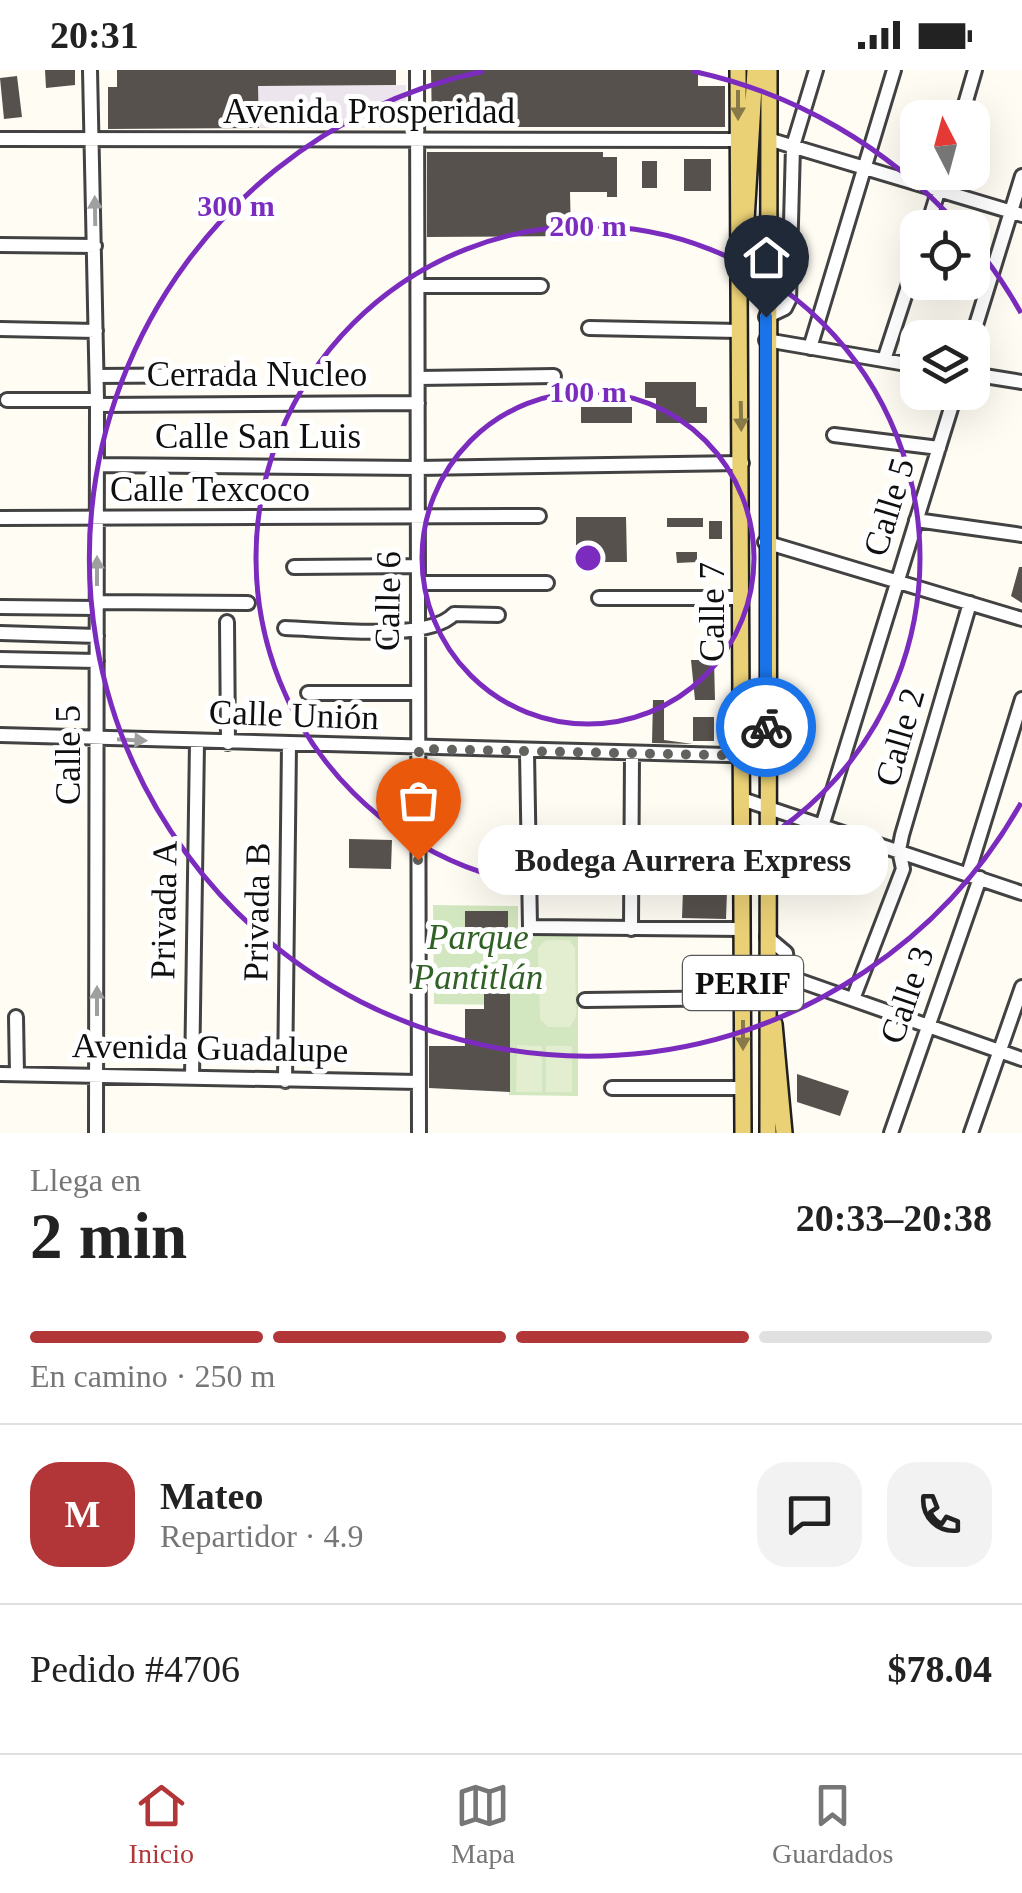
<!DOCTYPE html>
<html lang="es">
<meta charset="utf-8">
<style>
:root{--surface:#fff;--page:#f2f2f2;--text:#222;--muted:#767676;--line:#e0e0e0;--accent:#b23537}
body{margin:0;font-family:Georgia,serif;background:var(--page);color:var(--text);height:100vh;display:flex;flex-direction:column;font-size:38px;white-space:nowrap}
*{box-sizing:border-box;margin:0}
p{font-size:32px;color:var(--muted)}
.icon{flex:none;width:55px;height:55px;fill:none;stroke:currentColor;stroke-width:2;stroke-linecap:round;stroke-linejoin:round}
.map{position:relative;height:1063px;overflow:hidden}
.drawer{display:flex;flex-direction:column;background:var(--surface);flex:1}
.drawer>*{flex:none}
.needle{width:65px;rotate:354deg}
.fabs{position:absolute;left:900px;top:30px;display:grid;gap:20px}
.fabs a{display:grid;place-items:center;width:90px;height:90px;border-radius:20px;background:var(--surface);box-shadow:0 10px 40px #0002;font-size:50px}
.pin{position:absolute;display:grid;place-items:center;width:85px;height:85px;color:#fff;margin:-102px -42px;border-radius:50% 50% 50% 0;rotate:-45deg;box-shadow:0 0 10px #0007}
.pin .icon{rotate:45deg}
.courier{position:absolute;display:grid;place-items:center;width:100px;height:100px;margin:-50px;border:8px solid #1a73e8;border-radius:50%;background:#fff;color:#222;box-shadow:0 2px 12px #0007}
.bubble{position:absolute;height:70px;border-radius:30px;background:var(--surface);box-shadow:0 10px 40px #0002;font-size:32px;font-weight:700;line-height:70px;text-align:center}
.head em{font-style:normal;font-weight:700}
.head div{display:flex;flex-direction:column-reverse}
.head{display:flex;align-items:center;justify-content:space-between;height:170px;padding:0 30px}
h1{font-size:65px;font-weight:700;line-height:75px}
.bar{display:grid;grid-template-columns:repeat(4,1fr);gap:15px 10px;align-content:center;height:120px;padding:0 30px}
.bar i{height:12px;border-radius:8px;background:var(--line)}
.bar .active{background:var(--accent)}
.bar p{grid-column:span 4}
.line{display:flex;align-items:center;gap:25px;padding:0 30px;border-top:2px solid var(--line)}
.line div{flex:1}
.round{display:grid;place-items:center;flex:none;width:105px;height:105px;border-radius:30px;background:var(--page)}
.status{display:flex;justify-content:space-between;align-items:center;height:70px;padding:0 50px;background:var(--surface);direction:ltr}
.status svg{height:28px;fill:currentColor}
.tabs{display:flex;justify-content:space-around;align-items:center;height:140px;border-top:2px solid var(--line);background:var(--surface);font-size:28px;color:var(--muted)}
.tabs a{display:grid;justify-items:center;gap:5px}
.tabs .active{color:var(--accent)}
.map>svg:first-child{display:block}
.industrial{fill:#ece5ed}
.green{fill:#d2e6bf}
.pitch{fill:#e3eed0}
.building{fill:#57514d}
.lines{fill:none;stroke-linecap:round;stroke-linejoin:round}
.minor-casing{stroke:#424242;stroke-width:18}
.major-casing{stroke:#202020;stroke-width:20}
.minor{stroke:#fff;stroke-width:12}
.major{stroke:#ebd176;stroke-width:15}
.oneway{fill:#887a48}
.oneway2{fill:#9f9f9f}
.done{stroke:#63625f;stroke-width:10;stroke-dasharray:0 18}
.route{stroke:#1a73e8;stroke-width:12}
.ring{fill:none;stroke:#7b2cbf;stroke-width:5}
.labels{text-anchor:middle;dominant-baseline:central;stroke-width:10;stroke-linejoin:round;paint-order:stroke}
.shield{fill:#fff;stroke:#575757;stroke-width:2.5}
.shield-label{font-size:32px;font-weight:bold;fill:#0f0f0f}
.street-label{font-size:35px;fill:#0f0f0f;stroke:#fff}
.park-label{font-size:35px;font-style:italic;fill:#306125;stroke:#fff}
.centre{fill:#7b2cbf;stroke:#fff;stroke-width:5}
.ring-label{font-size:30px;text-anchor:middle;font-weight:bold;fill:#7b2cbf;stroke:#fff;stroke-width:10;stroke-linejoin:round;paint-order:stroke}
</style>
<div class="status"><b>20:31</b><svg viewBox="0 0 49 12"><path d="M0 12V9h3v3zM5 12V6h3v6zM10 12V3h3v9zM15 12V0h3v12zM26 1h20v11H26zM47 4h2v5h-2z"/></svg></div>
<div class="map">
<svg width="1022" height="1063" viewBox="0 0 1022 1063">
<rect width="100%" height="100%" fill="#fefcf3"/>
<path class="industrial" d="M406 15V57L259 58 258 16Z"/>
<path class="green" d="M433 835 518 836V866L578 865V1026L509 1025 510 935 434 934Z"/>
<path class="pitch" d="M546 870H569L575 878 576 947 570 957H548L540 949 538 878Z
M517 975 542 976V1022H516Z
M546 976H572V1022H546Z"/>
<path class="building" d="M45 0H75V15L46 18Z
M117 0H396V15L258 16 259 58 108 59V17H117Z
M431 0H698V16H725V57H432Z
M17 6 22 47 4 49 0 8Z
M427 82H603V87H617V127H607V122H570L571 166 427 167Z
M684 89H711V121H684Z
M642 91H657V118H642Z
M645 312H696V337H707V353H656V328H645Z
M581 337H632V353H581Z
M576 447H626L627 492H576Z
M667 448H703V457H667Z
M709 451H722V469H709Z
M676 482H697V492L677 493Z
M1019 497H1022V533L1011 526Z
M691 590H714L715 630H695Z
M653 630H664V670L693 674 652 673Z
M693 647H714V671H693Z
M349 769 392 770 391 799 349 798Z
M683 820 727 821 726 849 682 848Z
M465 841H508V866H465Z
M726 904V918L702 919V905Z
M497 919 510 924V1022L429 1018V976H465V939H484V922Z
M797 1004 849 1021 840 1046 797 1032Z"/>
<g class="lines">
<g class="minor-casing">
<path id="minor" d="M90 0 97 330 96 1063
M417 0 419 1063
M961 48 975 0
M0 69 738 70
M768 69 1022 145
M927 158 944 102
M0 175 95 176
M418 216H541
M766 247 785 238 789 230 793 76 816 0
M589 258 739 261
M0 259 96 261
M972 268 1022 106
M766 270 918 296
M810 278 894 0
M884 290 918 186
M972 304 1022 312
M97 306 232 305
M418 308 554 306
M7 330H97
M97 335 418 333
M834 365 939 378
M97 395 418 398 742 393
M0 448 539 446
M916 450 1022 465
M765 472 1022 549
M294 497 418 496
M418 513H547
M599 528H741
M97 532 248 533
M0 537 97 538
M227 552 228 673
M285 558C325 559 428 572 454 544L498 545
M0 563 97 566
M0 589 97 591
M308 623H417
M0 665 766 686
M527 683 530 857 743 859
M742 729 1022 823
M823 753 956 322
M968 804 1022 629
M631 859 632 684
M767 867 786 883 789 907 1022 989
M853 929 903 799 899 780 902 765 970 533
M585 930 743 928
M16 947 17 1004
M0 1004 418 1012
M192 1008 197 673
M285 1011 289 675
M612 1018H742
M891 1063 980 808
M971 1063 1022 917"/>
</g>
<g class="major-casing">
<path id="major" d="M738 0 743 1063
M746 150 755 0
M774 954 784 1063
M768 1063 769 0"/>
</g>
<use href="#minor" class="minor"/>
<use href="#major" class="major"/>
</g>
<defs><path id="oneway-solid" d="M-6-.8H1V-3.2L6.5 0L1 3.2V.8H-6Z" transform="scale(2.5)"/></defs>
<g class="oneway">
<use href="#oneway-solid" transform="translate(738 35) rotate(90)"/>
<use href="#oneway-solid" transform="translate(741 346) rotate(89)"/>
<use href="#oneway-solid" transform="translate(743 965) rotate(90)"/>
</g>
<g class="oneway2">
<use href="#oneway-solid" transform="translate(95 141) rotate(-91)"/>
<use href="#oneway-solid" transform="translate(97 501) rotate(-90)"/>
<use href="#oneway-solid" transform="translate(132 670) rotate(3)"/>
<use href="#oneway-solid" transform="translate(97 931) rotate(-90)"/>
</g>
<g class="lines">
<path class="done" d="M418 790 419 679 766 686V657"/>
<path class="route" d="M766 657V247"/>
</g>
<g class="ring">
<circle cx="588" cy="488" r="166"/>
<circle cx="588" cy="488" r="332"/>
<path d="M1021 733A498 498 0 1 1 484 1M692 1A498 498 0 0 1 958 155M975 175A498 498 0 0 1 1021 243"/>
</g>
<g class="labels">
<rect class="shield" x="683" y="886" width="120" height="54" rx="8"/>
<g class="shield-label">
<text x="743" y="913">PERIF</text>
</g>
<g class="street-label">
<text x="369" y="41">Avenida Prosperidad</text>
<text x="257" y="304">Cerrada Nucleo</text>
<text x="258" y="366">Calle San Luis</text>
<text x="210" y="419">Calle Texcoco</text>
<text transform="translate(889 437) rotate(-73)">Calle 5</text>
<text transform="translate(388 531) rotate(-89)">Calle 6</text>
<text transform="translate(712 542) rotate(-90)">Calle 7</text>
<text transform="translate(294 645) rotate(2)">Calle Unión</text>
<text transform="translate(900 667) rotate(-74)">Calle 2</text>
<text transform="translate(68 685) rotate(-90)">Calle 5</text>
<text transform="translate(164 840) rotate(-89)">Privada A</text>
<text transform="translate(257 842) rotate(-89)">Privada B</text>
<text transform="translate(907 925) rotate(-71)">Calle 3</text>
<text transform="translate(210 978) rotate(1)">Avenida Guadalupe</text>
</g>
<g class="park-label">
<text x="478" y="867">Parque<tspan x="478" dy="40">Pantitlán</tspan></text>
</g>
</g>
<circle cx="588" cy="488" r="15" class="centre"/>
<g class="ring-label">
<text x="236" y="146">300 m</text>
<text x="588" y="166">200 m</text>
<text x="588" y="332">100 m</text>
</g>
</svg>
<div class="fabs">
<a><svg class="needle" viewBox="-14 -14 28 28"><path d="M0-13l5 13h-10z" fill="#e53935"/><path d="M0 13l5-13h-10z" fill="#767676"/></svg></a>
<a><svg class="icon" aria-label="locate" viewBox="0 0 24 24"><circle cx="12" cy="12" r="6"/><path d="M12 2v4M12 18v4M2 12h4M18 12h4"/></svg></a>
<a><svg class="icon" aria-label="layers" viewBox="0 0 24 24"><path d="M12 4l9 5-9 5-9-5zM3 14l9 5 9-5"/></svg></a>
</div>
<div class="pin" style="left:418px;top:790px;background:#ea580c"><svg class="icon" aria-label="bag" viewBox="0 0 24 24"><path d="M5 8h14l-1 12H6zM9 8a3 3 0 0 1 6 0"/></svg></div>
<div class="pin" style="left:766px;top:247px;background:#1f2937"><svg class="icon" aria-label="home" viewBox="0 0 24 24"><path d="M3 11l9-7 9 7M6 9v11h12V9"/></svg></div>
<div class="courier" style="left:766px;top:657px"><svg class="icon" aria-label="bike" viewBox="0 0 24 24"><circle cx="6" cy="16" r="4"/><circle cx="18" cy="16" r="4"/><path d="M6 16l4-8h5l3 8M10 8l3 8H6M13 5h3"/></svg></div>
<div class="bubble" style="left:478px;top:755px;width:410px">Bodega Aurrera Express</div>
</div>
<section class="drawer">
<div class="head"><div><h1>2 min</h1><p>Llega en</p></div><em>20:33–20:38</em></div>
<div class="bar"><i class="active"></i><i class="active"></i><i class="active"></i><i></i><p>En camino · 250 m</p></div>
<div class="line" style="height:180px"><b class="round" style="background:var(--accent);color:#fff">M</b><div><b>Mateo</b><p>Repartidor · 4.9</p></div><a class="round"><svg class="icon" aria-label="chat" viewBox="0 0 24 24"><path d="M4 5h16v11H9l-5 4z"/></svg></a><a class="round"><svg class="icon" aria-label="phone" viewBox="0 0 24 24"><path d="M5 4h4l2 5-3 2q2 4 5 5l2-3 5 2v4C11 20 4 13 5 4z"/></svg></a></div>
<div class="line" style="height:130px"><div>Pedido #4706</div><b>$78.04</b></div>
</section>
<nav class="tabs">
<a class="active"><svg class="icon" aria-label="home" viewBox="0 0 24 24"><path d="M3 11l9-7 9 7M6 9v11h12V9"/></svg>Inicio</a>
<a><svg class="icon" aria-label="map" viewBox="0 0 24 24"><path d="M3 6l6-2 6 2 6-2v14l-6 2-6-2-6 2zM9 4v14M15 6v14"/></svg>Mapa</a>
<a><svg class="icon" aria-label="saved" viewBox="0 0 24 24"><path d="M7 4h10v16l-5-4-5 4z"/></svg>Guardados</a>
</nav>
